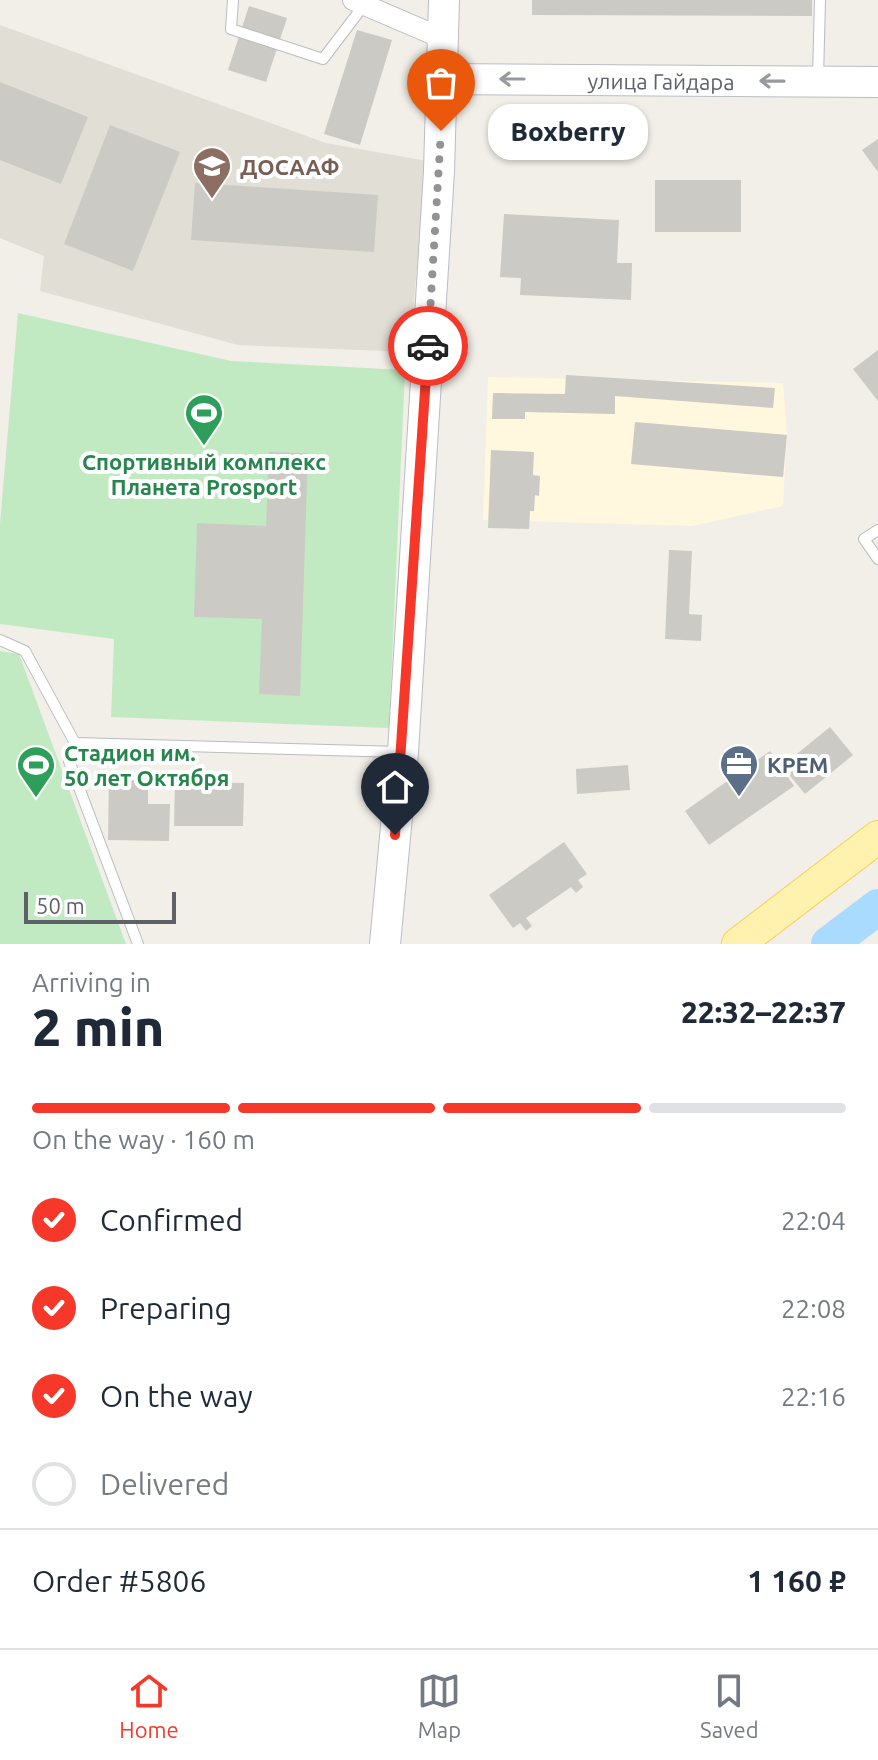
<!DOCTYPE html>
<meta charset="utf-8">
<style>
:root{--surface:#fff;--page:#f6f6f7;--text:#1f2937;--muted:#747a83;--line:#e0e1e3;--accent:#f53829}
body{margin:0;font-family:Ubuntu,sans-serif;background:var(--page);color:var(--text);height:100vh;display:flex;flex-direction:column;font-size:30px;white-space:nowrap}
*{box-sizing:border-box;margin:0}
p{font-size:26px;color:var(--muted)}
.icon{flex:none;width:44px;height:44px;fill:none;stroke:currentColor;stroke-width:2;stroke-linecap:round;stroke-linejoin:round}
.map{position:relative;height:944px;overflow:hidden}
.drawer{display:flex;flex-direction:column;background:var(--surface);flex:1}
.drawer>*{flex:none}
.scale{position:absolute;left:24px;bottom:20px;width:152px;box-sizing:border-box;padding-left:8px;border:4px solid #5e6268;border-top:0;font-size:22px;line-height:28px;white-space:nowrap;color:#5e6268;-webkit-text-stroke:6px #fff;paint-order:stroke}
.pin{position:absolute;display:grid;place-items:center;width:68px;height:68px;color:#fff;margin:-82px -34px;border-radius:50% 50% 50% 0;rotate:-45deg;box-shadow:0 0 8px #0007}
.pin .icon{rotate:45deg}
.courier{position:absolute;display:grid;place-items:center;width:80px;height:80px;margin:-40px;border:6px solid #f53829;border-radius:50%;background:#fff;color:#222;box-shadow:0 2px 10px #0007}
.bubble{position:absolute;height:56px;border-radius:24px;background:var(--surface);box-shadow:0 2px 6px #0004;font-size:26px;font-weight:800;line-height:56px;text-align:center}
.head em{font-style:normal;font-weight:800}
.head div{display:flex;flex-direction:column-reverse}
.head{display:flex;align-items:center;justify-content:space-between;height:136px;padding:0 32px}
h1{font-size:52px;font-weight:800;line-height:60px}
.bar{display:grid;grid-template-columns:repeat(4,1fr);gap:12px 8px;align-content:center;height:96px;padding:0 32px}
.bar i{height:10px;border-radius:6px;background:var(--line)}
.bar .selected{background:var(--accent)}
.bar p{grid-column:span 4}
.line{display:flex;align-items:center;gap:20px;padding:0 32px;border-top:2px solid var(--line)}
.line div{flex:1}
ol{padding:0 32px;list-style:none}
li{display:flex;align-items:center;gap:24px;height:88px}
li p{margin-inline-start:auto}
li .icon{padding:8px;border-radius:50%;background:var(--accent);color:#fff;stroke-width:4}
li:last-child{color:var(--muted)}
li i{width:44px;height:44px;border:4px solid var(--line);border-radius:50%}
.dock{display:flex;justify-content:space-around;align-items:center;height:112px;border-top:2px solid var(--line);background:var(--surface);font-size:22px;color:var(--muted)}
.dock a{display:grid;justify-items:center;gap:4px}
.dock .selected{color:var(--accent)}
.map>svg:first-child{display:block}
.commercial{fill:#fff7de}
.education{fill:#e1ded5}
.green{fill:#c2eac2}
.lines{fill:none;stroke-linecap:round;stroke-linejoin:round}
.river{stroke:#a9daff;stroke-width:36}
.building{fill:#cccac4}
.service-casing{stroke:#b9bcc1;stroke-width:12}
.minor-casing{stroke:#b9bcc1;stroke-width:22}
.secondary-casing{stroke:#babdc3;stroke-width:32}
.primary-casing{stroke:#fbcd56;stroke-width:34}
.service{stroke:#fff;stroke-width:10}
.minor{stroke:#fff;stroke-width:20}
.secondary{stroke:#fff;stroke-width:30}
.primary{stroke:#fff2ae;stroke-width:32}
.oneway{stroke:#96999d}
.done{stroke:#919394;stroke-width:8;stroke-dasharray:0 14.4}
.route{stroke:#f53829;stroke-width:10}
.labels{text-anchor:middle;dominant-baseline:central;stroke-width:8;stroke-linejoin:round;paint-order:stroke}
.street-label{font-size:22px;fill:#5e6268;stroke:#fff}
.education-label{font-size:22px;font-weight:bold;fill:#785e54;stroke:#fff;text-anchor:start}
.leisure-label{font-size:22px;font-weight:bold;fill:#27864d;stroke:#fff}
.service-label{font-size:22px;font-weight:bold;fill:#4e5e75;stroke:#fff;text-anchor:start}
</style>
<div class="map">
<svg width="878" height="944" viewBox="0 0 878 944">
<rect width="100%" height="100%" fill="#f1efe7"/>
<path class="commercial" d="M488 377 783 383 787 435 783 506 692 526 483 520Z"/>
<path class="education" d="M0 25 326 143 427 161 409 352 238 345 40 291 44 256 0 238Z"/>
<path class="green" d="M18 313 231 361 405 370 389 728 111 717 114 639 0 624V524Z
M0 651 19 654 126 944H0Z"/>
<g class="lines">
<path class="river" d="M829 944 878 907"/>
</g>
<path class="building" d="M532 0H812V16L532 15Z
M249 6 287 18 266 82 228 70Z
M357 30 392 40 360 145 324 134Z
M0 82 88 117 61 184 0 160Z
M507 107 618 108V147L507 146Z
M110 125 180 152 133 271 64 244Z
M878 139V172L862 150Z
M655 180H741V232H655Z
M195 183 378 195 374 252 191 240Z
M504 214 619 220 617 263H632L631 300 520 295 521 278 500 277Z
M878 350V401L853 369Z
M566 375 775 388 773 408 615 396V414L525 412V419H492L493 393 565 394Z
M635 422 787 435 783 477 631 464Z
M491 450 534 452 533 475 540 476 539 496 535 495 534 511H530L529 529 488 528Z
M269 452 308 453 300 696 259 694 262 619 194 617 197 523 266 526Z
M669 550 692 551 689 614 702 615 701 641 665 639Z
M830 727 853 755 805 794 782 766Z
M770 751 794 786 709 845 685 811Z
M628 765 630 790 577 794 576 769Z
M109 774 148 775V804H170L169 841 108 840Z
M175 782 244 783 243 826H174Z
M564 842 587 874 578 880 583 887 576 893 571 887 526 918 532 926 526 931 520 923 513 928 489 895Z"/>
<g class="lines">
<g class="service-casing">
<path id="service" d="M233 0 231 29 323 59 364 5
M818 78 820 0
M878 530 864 539 878 559
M0 640 25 651 75 743 69 761 138 944
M75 743 401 752"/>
</g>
<g class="minor-casing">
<path id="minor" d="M353 0 444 39"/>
</g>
<g class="secondary-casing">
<g id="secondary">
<path id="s1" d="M443 79 878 82"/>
<path d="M385 944 403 752 439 171 444 0"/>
</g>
</g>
<g class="primary-casing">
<path id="primary" d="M738 944 878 837"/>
</g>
<use href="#service" class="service"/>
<use href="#minor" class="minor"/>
<use href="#secondary" class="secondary"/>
<use href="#primary" class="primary"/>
</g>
<defs><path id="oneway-shaft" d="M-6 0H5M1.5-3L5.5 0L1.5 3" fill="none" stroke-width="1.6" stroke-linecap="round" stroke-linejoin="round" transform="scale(2)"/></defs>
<g class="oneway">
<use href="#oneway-shaft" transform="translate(512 79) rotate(-180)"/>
<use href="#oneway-shaft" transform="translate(772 81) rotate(-179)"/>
</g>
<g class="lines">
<path class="done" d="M428 346 441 131"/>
<path class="route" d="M395 835 428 346"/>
</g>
<defs>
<g id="university-pin" transform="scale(2)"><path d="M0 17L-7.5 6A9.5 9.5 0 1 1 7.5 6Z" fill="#8d6e63" stroke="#fff"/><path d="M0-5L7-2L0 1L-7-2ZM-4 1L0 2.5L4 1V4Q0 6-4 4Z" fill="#fff"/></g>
<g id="stadium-pin" transform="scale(2)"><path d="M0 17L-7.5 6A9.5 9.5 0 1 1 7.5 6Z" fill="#2e9e5b" stroke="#fff"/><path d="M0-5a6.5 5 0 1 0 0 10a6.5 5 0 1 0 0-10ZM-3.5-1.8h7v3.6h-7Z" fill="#fff"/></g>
<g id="office-pin" transform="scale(2)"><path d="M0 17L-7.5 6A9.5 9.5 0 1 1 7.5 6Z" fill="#5c6f8a" stroke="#fff"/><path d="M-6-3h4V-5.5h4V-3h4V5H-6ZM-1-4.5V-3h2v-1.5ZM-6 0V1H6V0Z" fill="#fff"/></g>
</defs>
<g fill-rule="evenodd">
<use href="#university-pin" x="212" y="166"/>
<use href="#stadium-pin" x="204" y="413"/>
<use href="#office-pin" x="739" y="764"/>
<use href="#stadium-pin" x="36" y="765"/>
</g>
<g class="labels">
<g class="street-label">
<text stroke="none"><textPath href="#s1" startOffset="218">улица Гайдара</textPath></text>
</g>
<g class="education-label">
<text x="240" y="166">ДОСААФ</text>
</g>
<g class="leisure-label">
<text x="204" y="461">Спортивный комплекс<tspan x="204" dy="25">Планета Prosport</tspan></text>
<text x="64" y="752" text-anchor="start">Стадион им.<tspan x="64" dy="25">50 лет Октября</tspan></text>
</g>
<g class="service-label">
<text x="767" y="764">КРЕМ</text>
</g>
</g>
</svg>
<div class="scale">50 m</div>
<div class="pin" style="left:441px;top:131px;background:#ea580c"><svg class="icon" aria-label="bag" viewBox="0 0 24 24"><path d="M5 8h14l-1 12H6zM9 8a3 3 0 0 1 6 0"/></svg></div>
<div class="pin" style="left:395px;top:835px;background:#1f2937"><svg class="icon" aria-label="home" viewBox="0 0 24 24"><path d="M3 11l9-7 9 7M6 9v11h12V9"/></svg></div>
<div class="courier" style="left:428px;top:346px"><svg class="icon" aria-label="car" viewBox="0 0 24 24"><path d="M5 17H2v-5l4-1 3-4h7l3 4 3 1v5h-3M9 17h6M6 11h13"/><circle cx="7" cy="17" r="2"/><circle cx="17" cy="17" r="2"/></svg></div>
<div class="bubble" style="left:488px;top:104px;width:160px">Boxberry</div>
</div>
<section class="drawer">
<div class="head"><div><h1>2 min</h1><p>Arriving in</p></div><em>22:32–22:37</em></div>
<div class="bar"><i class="selected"></i><i class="selected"></i><i class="selected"></i><i></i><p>On the way · 160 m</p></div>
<ol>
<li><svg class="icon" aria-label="check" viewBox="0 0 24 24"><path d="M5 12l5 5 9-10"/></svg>Confirmed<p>22:04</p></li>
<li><svg class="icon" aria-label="check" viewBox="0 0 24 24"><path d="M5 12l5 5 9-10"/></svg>Preparing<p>22:08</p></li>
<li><svg class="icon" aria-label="check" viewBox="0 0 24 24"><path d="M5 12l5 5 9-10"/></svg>On the way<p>22:16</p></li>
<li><i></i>Delivered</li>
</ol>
<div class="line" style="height:104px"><div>Order #5806</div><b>1 160 ₽</b></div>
</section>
<nav class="dock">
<a class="selected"><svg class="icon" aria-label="home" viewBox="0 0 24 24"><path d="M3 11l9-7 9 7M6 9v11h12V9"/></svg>Home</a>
<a><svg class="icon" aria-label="map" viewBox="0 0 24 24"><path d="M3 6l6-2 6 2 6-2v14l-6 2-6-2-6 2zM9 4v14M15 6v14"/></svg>Map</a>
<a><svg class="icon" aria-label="saved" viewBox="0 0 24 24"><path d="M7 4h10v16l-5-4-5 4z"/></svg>Saved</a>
</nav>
